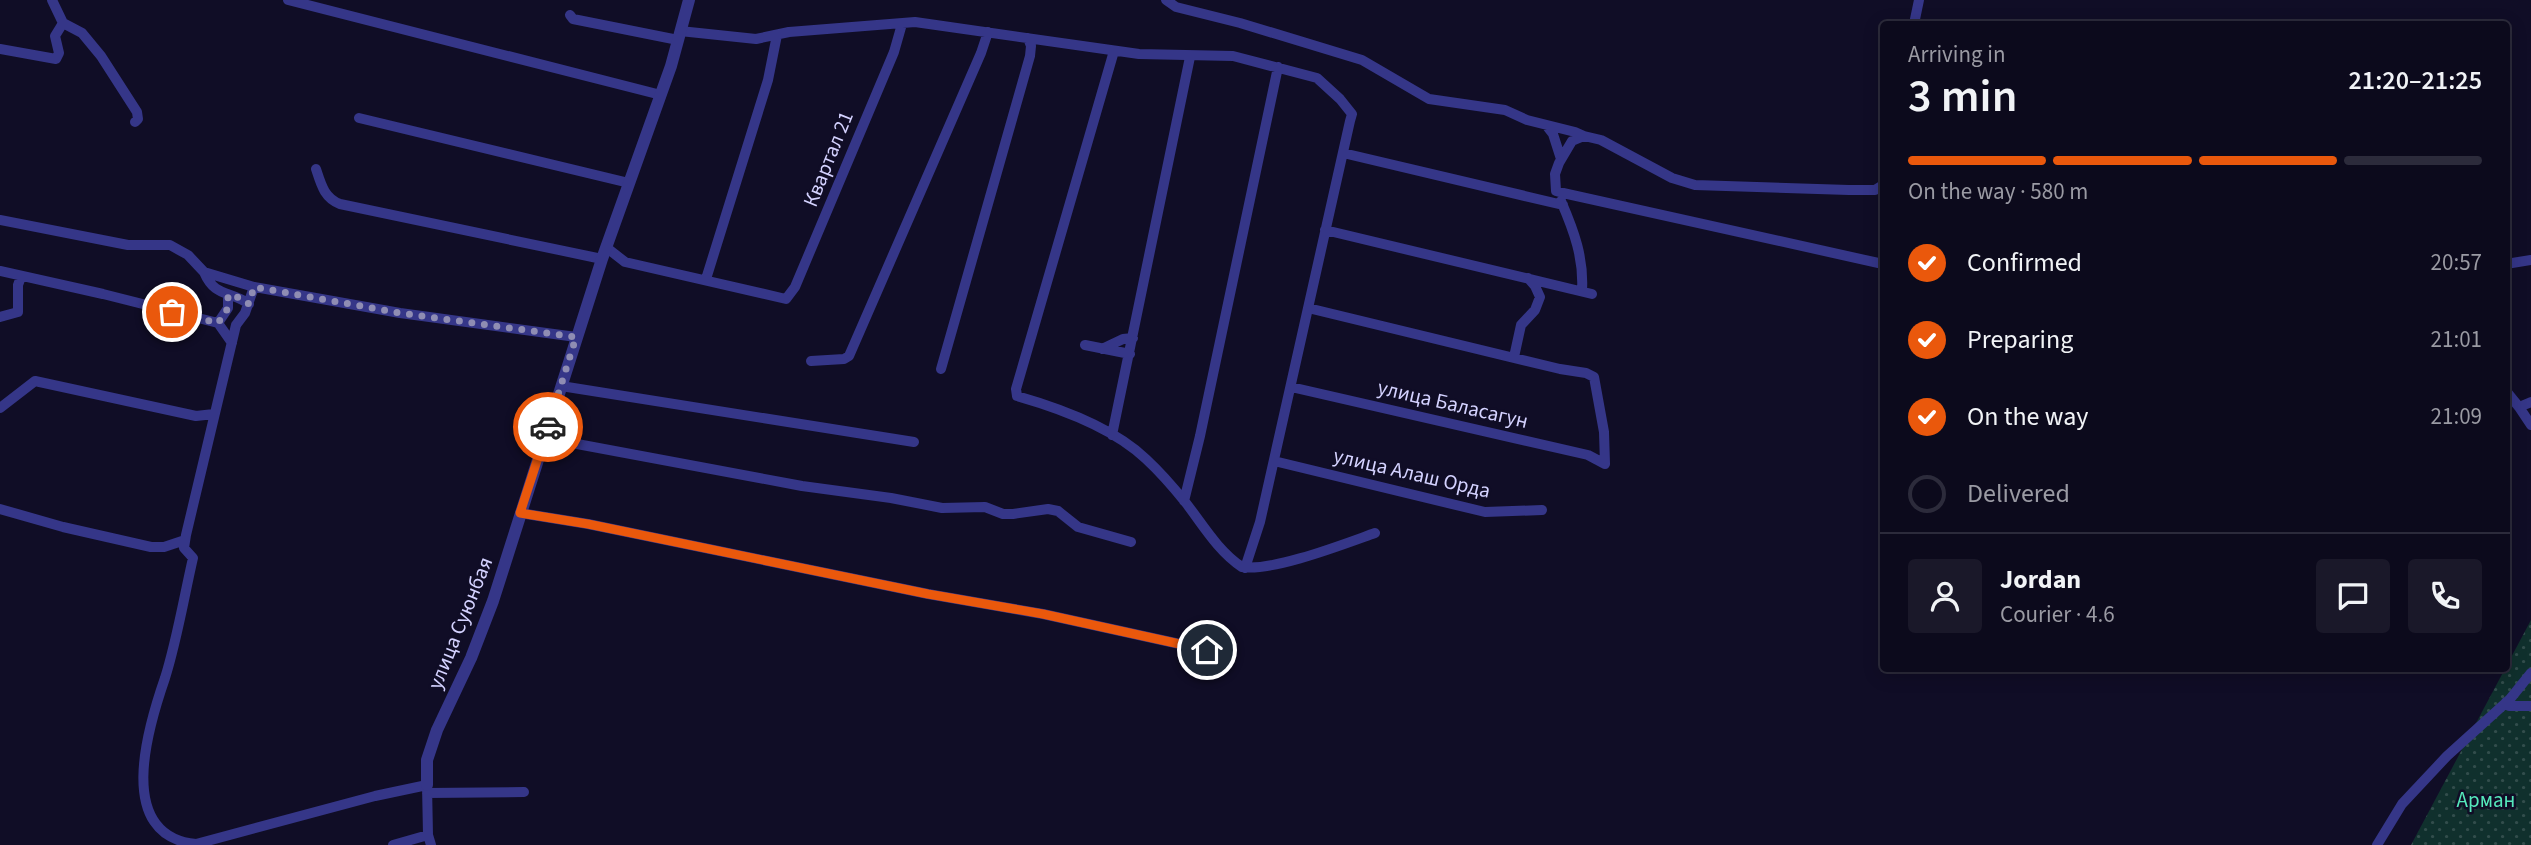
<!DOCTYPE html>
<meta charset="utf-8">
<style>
:root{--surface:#0c0a1c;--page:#1a1829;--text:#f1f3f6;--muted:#9a9aa3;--line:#2c2b3b;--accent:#ea580c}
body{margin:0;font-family:"Source Sans 3",sans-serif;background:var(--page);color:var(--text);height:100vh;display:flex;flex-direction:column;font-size:26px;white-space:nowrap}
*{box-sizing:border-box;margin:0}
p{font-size:23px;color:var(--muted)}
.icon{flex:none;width:38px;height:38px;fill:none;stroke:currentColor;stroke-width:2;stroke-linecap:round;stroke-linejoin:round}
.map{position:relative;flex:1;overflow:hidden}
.details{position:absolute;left:1880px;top:21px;width:630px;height:651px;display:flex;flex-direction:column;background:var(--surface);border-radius:7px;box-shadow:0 4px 18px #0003,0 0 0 2px var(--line)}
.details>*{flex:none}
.pin{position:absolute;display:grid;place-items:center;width:60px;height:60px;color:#fff;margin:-30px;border:4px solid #fff;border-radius:50%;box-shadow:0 2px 7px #0007}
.courier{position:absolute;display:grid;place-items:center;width:70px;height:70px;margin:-35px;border:5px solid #ea580c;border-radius:50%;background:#fff;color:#222;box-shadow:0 2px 9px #0007}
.headline em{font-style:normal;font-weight:600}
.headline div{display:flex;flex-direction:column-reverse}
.headline{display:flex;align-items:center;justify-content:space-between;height:119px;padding:0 28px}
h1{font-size:46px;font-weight:600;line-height:52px}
.bar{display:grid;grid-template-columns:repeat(4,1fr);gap:10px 7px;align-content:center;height:84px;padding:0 28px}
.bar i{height:9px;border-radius:5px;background:var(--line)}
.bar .selected{background:var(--accent)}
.bar p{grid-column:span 4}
.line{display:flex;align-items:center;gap:18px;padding:0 28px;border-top:2px solid var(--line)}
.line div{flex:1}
.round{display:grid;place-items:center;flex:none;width:74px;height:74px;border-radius:7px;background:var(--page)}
ol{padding:0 28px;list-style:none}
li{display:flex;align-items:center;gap:21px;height:77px}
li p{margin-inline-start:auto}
li .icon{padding:7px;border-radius:50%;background:var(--accent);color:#fff;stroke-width:4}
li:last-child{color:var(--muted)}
li i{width:38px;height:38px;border:4px solid var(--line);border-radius:50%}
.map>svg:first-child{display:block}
.green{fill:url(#green-dots)}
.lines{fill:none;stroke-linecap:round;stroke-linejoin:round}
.minor{stroke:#353688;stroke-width:10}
.tertiary{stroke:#353688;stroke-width:12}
.done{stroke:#8f8db3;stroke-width:7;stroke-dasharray:0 12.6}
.route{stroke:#ea580c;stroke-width:9}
.labels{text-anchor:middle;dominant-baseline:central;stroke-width:5;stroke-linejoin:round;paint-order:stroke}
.street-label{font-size:21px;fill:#d4d2ff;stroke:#100d26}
.park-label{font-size:21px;fill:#55e8bb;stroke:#100d26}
</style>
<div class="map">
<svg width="2531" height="845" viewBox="0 0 2531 845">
<defs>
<pattern id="green-dots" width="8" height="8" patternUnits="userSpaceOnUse" patternTransform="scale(1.75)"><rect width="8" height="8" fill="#10302d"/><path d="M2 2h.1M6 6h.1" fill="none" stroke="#324d4c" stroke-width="1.8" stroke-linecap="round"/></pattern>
</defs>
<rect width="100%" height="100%" fill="#100d26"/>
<path class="green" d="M2531 620V845H2411Z"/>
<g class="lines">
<path class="minor" d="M288 0 661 95
M1166 0 1176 7 1240 23 1362 60 1429 99 1505 110 1527 120 1575 132 1584 136
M570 15 573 19 678 40
M63 23 82 33 101 56 137 112 138 119 135 122
M1914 24 1919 0
M680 31 756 39 789 32 915 22 1139 54 1233 56 1317 78 1340 99 1352 114 1350 121 1260 522 1245 568
M0 49 56 59 59 53 55 36 63 23 52 0
M1114 51 1016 389 1017 396C1059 408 1114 428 1146 459 1160 472 1174 488 1186 503 1203 525 1218 551 1242 567 1272 572 1344 544 1375 533
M359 118 629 183
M1546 125 1553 134 1561 159
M1343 153 1563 205
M316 169C321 184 324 198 340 204L602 259
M1883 185 1875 190H1849L1695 185 1672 178 1601 140 1584 136 1572 141 1559 163 1555 174 1556 191 1563 193 1883 264
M1561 201C1574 231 1584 258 1582 291
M0 220 128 245H170L188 255 204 272 254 287 400 313 576 337
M1325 230 1592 294
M607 248 625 262 786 299 795 287 894 52 902 24
M2506 264 2531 260
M0 271 103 294 218 323 232 343
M204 272C215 298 230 290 249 304
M706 279 768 80 777 35
M254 287 245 313 236 325 186 535 184 548 193 558C184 597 177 640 165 678 148 727 114 836 196 844L375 796 427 785 428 835 431 845
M1308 308 1560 369 1586 373 1594 377 1604 432 1605 464
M0 317 18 312V285L21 277H26
M218 323 228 308V295
M1085 345 1130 354
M1102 349 1123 339 1133 338
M1514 357 1521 325 1535 310 1540 297 1535 286 1528 278
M811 361 844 359 849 356 981 53 988 32
M941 369 1030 56 1031 46 1028 38
M561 386 914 442
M1291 387 1588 455 1605 464
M2506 391 2519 407
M2531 402 2519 407 2531 425
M0 408 35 381 196 416 214 414
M1112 435 1190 57
M545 438 802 486 891 498 942 508 985 507 1003 514H1013L1048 509 1058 511 1078 527 1131 542
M1274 461 1485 512 1542 510
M1184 501 1200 436 1278 67
M0 509 63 527 151 547H164L185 540
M520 513 588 524 928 594 1043 614 1207 650
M2506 702 2509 706H2531
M427 793 524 792
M393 845 428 835
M2377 845 2402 804 2447 756 2510 699 2531 673"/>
<path class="tertiary" d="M427 785V760L437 730 471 658 493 601 602 259 671 66 689 0"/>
</g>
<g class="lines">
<path class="done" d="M172 312 218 323 228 308V295L241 298 249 304 254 287 400 313 576 337 548 427"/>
<path class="route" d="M548 427 520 513 588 524 928 594 1043 614 1207 650"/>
</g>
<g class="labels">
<g class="street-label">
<text transform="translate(828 159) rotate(-68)">Квартал 21</text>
<text transform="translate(1453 404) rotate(13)">улица Баласагун</text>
<text transform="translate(1412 473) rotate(13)">улица Алаш Орда</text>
<text transform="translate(460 623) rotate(-68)">улица Суюнбая</text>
</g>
<g class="park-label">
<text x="2486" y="800">Арман</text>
</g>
</g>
</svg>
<div class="pin" style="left:172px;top:312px;background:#ea580c"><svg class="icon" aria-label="bag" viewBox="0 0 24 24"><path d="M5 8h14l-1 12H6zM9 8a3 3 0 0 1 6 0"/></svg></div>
<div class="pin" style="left:1207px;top:650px;background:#1f2937"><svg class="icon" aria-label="home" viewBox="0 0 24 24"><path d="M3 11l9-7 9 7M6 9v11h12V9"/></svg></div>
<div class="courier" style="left:548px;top:427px"><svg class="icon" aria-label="car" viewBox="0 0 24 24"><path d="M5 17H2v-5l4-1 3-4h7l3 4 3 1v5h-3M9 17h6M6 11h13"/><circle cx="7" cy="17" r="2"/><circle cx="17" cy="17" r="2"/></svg></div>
<section class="details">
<div class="headline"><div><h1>3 min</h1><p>Arriving in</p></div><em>21:20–21:25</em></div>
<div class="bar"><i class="selected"></i><i class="selected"></i><i class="selected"></i><i></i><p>On the way · 580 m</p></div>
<ol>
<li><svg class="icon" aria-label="check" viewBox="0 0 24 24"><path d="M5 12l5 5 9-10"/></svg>Confirmed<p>20:57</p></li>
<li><svg class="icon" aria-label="check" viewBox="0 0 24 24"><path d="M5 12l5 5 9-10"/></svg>Preparing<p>21:01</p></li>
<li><svg class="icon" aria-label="check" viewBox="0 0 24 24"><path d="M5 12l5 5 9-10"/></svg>On the way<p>21:09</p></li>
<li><i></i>Delivered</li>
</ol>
<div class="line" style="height:126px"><a class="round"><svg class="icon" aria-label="person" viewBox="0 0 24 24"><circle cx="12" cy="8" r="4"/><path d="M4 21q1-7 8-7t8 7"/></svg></a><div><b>Jordan</b><p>Courier · 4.6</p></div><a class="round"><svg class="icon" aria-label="chat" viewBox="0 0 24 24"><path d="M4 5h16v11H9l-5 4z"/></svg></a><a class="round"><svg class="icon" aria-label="phone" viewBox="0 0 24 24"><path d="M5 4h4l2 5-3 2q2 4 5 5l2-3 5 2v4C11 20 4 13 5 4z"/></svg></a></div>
</section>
</div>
